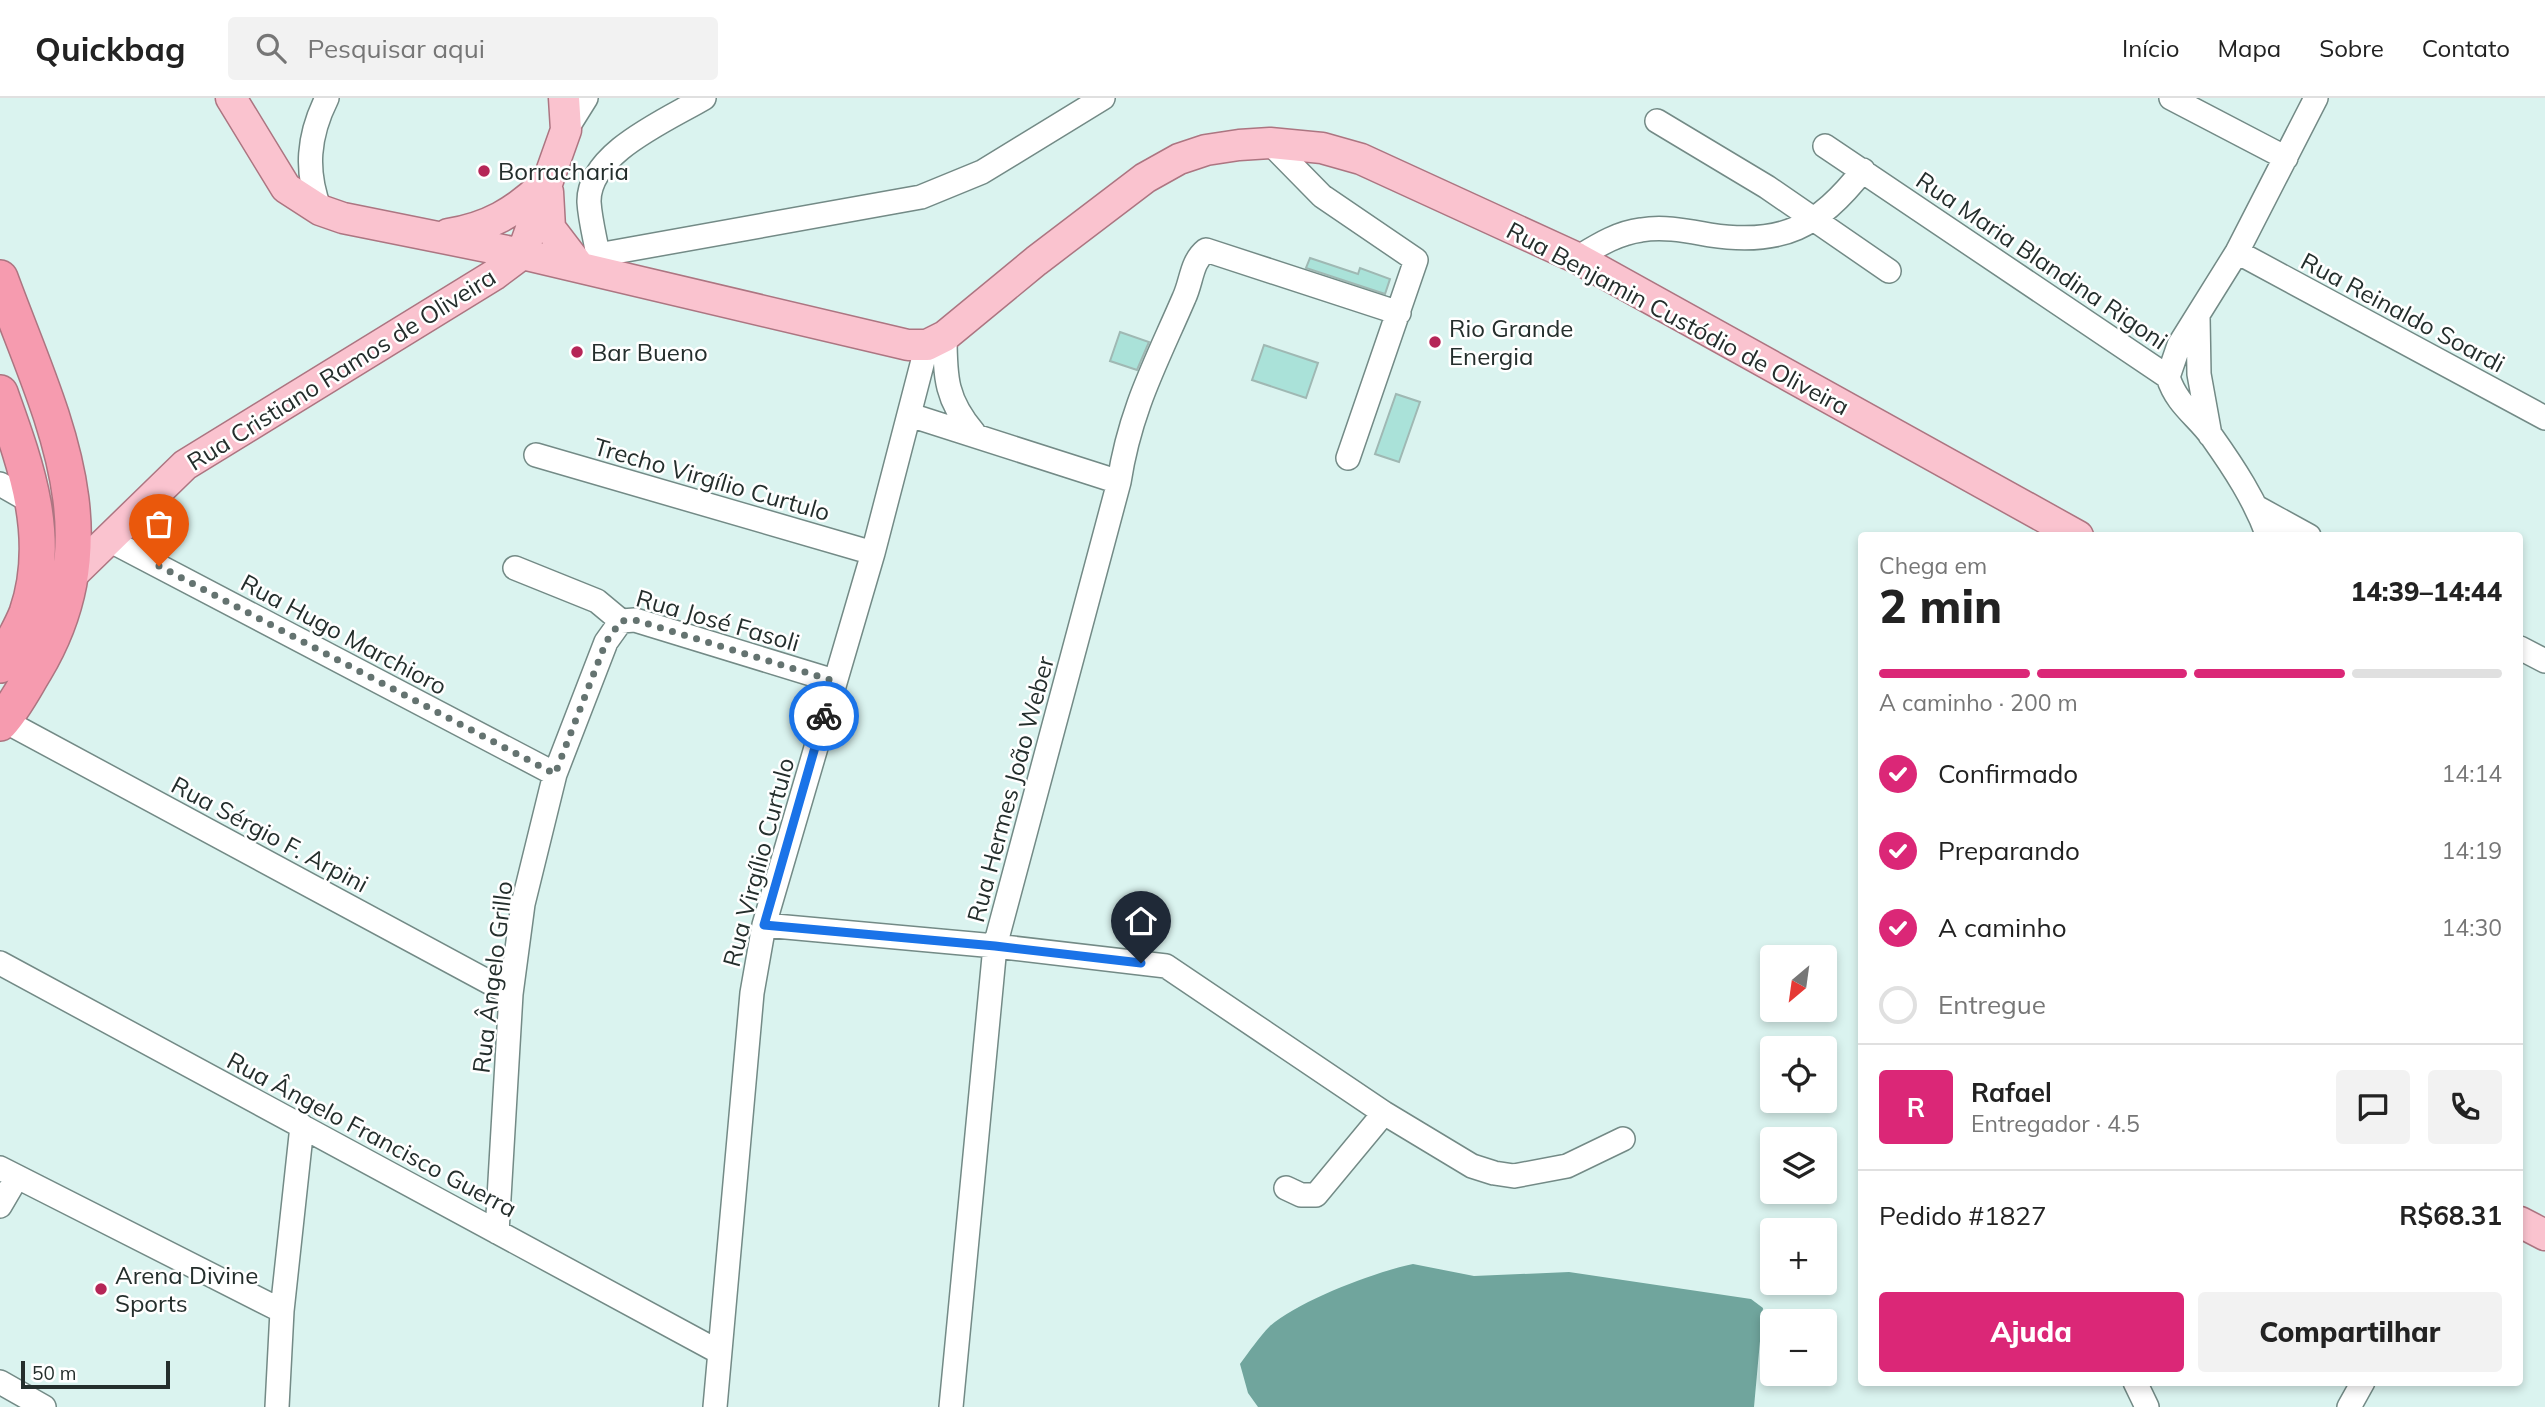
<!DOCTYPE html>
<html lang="pt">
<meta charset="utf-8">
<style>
:root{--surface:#fff;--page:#f2f2f2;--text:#222;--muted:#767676;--line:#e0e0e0;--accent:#db2777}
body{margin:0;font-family:Mulish,sans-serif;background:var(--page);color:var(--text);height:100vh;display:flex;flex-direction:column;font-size:26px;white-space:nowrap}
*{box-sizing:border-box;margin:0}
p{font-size:23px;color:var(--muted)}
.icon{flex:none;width:38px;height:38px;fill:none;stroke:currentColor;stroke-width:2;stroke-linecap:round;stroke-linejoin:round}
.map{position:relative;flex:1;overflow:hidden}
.side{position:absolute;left:1858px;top:434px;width:665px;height:854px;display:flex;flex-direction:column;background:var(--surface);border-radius:7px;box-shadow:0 4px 10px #0003}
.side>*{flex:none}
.needle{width:46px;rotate:209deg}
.buttons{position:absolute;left:1760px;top:847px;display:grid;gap:14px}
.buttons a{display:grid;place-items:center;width:77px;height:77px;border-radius:7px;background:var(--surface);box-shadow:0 4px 10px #0003;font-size:35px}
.scale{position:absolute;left:21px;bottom:18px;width:149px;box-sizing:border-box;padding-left:7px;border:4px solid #242e2c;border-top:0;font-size:19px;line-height:24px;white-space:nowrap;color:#242e2c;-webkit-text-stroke:5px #fff;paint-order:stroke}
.pin{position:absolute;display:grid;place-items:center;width:60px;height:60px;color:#fff;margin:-72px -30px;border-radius:50% 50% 50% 0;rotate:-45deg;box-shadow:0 0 7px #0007}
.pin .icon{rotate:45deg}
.courier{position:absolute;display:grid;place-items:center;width:70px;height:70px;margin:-35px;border:5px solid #1a73e8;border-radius:50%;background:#fff;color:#222;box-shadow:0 2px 9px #0007}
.head em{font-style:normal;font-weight:800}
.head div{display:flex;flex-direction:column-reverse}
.head{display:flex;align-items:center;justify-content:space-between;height:119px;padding:0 21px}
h1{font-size:46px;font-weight:800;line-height:52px}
.bar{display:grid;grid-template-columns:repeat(4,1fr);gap:10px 7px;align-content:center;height:84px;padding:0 21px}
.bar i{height:9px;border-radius:5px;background:var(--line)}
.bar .on{background:var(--accent)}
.bar p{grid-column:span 4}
.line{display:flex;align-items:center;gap:18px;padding:0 21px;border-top:2px solid var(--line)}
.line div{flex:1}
.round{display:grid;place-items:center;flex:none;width:74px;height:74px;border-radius:7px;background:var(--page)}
ol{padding:0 21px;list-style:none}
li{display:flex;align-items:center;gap:21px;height:77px}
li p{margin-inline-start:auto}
li .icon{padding:7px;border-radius:50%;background:var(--accent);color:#fff;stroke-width:4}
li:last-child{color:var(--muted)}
li i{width:38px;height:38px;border:4px solid var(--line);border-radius:50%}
.button{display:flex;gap:14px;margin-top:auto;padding:14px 21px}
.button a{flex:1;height:80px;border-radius:7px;background:var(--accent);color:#fff;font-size:28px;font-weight:800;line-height:80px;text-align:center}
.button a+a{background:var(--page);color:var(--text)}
header{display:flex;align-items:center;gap:42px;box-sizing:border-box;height:98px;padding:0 35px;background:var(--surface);border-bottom:2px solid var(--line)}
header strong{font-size:33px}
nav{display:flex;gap:38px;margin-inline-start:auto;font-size:24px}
.search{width:490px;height:63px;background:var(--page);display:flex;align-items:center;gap:18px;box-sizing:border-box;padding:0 24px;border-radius:7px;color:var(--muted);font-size:26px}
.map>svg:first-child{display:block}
.water{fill:#70a59d}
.building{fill:#aae2d9;stroke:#9fb8b3;stroke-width:2}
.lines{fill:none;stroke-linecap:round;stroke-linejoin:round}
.minor-casing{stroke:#738a86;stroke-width:26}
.major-casing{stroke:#ac7581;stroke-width:33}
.highway-casing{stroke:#ac7581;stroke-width:38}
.minor{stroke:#fff;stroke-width:23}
.major{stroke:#fac3cf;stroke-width:30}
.highway{stroke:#f69baf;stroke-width:35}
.done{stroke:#647370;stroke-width:7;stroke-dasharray:0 12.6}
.route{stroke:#1a73e8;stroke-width:9}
.poi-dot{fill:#b52657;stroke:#fff;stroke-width:2.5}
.labels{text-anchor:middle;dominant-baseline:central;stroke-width:5;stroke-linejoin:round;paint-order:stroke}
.poi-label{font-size:24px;fill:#242e2c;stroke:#fff;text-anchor:start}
.street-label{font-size:24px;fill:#242e2c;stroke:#fff}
</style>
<header>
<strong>Quickbag</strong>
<div class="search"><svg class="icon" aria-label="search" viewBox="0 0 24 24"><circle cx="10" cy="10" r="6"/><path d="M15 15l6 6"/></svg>Pesquisar aqui</div>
<nav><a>Início</a><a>Mapa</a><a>Sobre</a><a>Contato</a></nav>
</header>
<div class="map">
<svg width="2545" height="1309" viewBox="0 0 2545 1309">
<rect width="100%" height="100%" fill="#daf3ef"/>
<path class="water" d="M1413 1166 1474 1178 1569 1174 1751 1201 1763 1210 1754 1309H1258L1248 1295 1240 1266C1249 1254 1259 1239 1270 1228 1300 1202 1375 1174 1413 1166Z"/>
<path class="building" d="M1310 160 1358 176 1360 170 1390 181 1385 196 1306 170Z
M1120 234 1149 244 1137 272 1110 263Z
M1264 247 1318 265 1306 300 1252 282Z
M1396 296 1420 304 1399 364 1375 356Z"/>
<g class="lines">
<g class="minor-casing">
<path id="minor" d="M2171 0 2286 60
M1657 23 1767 89 1889 173
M566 32 586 0
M1270 45 1322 98 1416 162 1348 360
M1825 48 2168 279C2177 307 2196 317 2212 339 2234 370 2255 402 2268 438
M320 112C305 73 308 38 327 0
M2237 154 2545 320
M598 157C595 140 590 121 589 104 588 55 667 22 704 0
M1577 160C1597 148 1617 135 1641 132 1664 128 1687 133 1710 137 1782 148 1819 129 1863 72
M579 168 598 157 921 99 982 74 1103 0
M2198 219 2199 276 2210 337
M945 238C945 280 946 302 974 335
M2168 279 2179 247 2237 154 2316 0
M910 317 1119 384
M536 357 873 455
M0 386 35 406
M2258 410 2309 438
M109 442 555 676
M515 470 597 503 621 523 635 522 834 583
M2520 550 2545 563
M3 622 511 896
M764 827 995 848 1166 868 1384 1015 1472 1068 1494 1075 1514 1078 1567 1068 1623 1041
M0 865 719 1254
M0 1070 282 1213
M1286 1090 1301 1097H1316L1384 1015
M0 1108 17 1079
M497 1134 511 896 523 806 555 676 606 544 621 523
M0 1284 44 1309
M2135 1284 2147 1309
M277 1309 282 1213 302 1028
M715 1309 752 895 764 827 873 455 927 247
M951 1309 995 848 1119 384C1130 312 1156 265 1184 200 1192 183 1191 164 1206 152L1399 215
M2349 1309 2363 1284"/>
</g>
<g class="major-casing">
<path id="major" d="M231 0 286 90 320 112 343 120 522 156 908 247H927L945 238 1036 163 1145 80 1179 61 1206 52 1239 47 1270 45 1322 50 1361 61 1577 160 2078 438
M548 94 550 130 579 168
M448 136C487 130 516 114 544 86
M522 156 566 32 564 0
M73 476 185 367 494 177 522 156
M2520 1124 2545 1137"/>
</g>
<g class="highway-casing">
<path id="highway" d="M0 180C49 314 117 435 35 572 24 590 14 610 0 625
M0 295C25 365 53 439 27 515 20 533 9 550 0 567"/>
</g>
<use href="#minor" class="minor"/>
<use href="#major" class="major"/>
<use href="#highway" class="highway"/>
</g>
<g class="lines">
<path class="done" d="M159 468 555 676 606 544 621 523 635 522 834 583 824 618"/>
<path class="route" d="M824 618 764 827 995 848 1141 865"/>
</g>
<g class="poi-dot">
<circle cx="484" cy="73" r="7"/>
<circle cx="1435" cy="244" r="7"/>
<circle cx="577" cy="254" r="7"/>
<circle cx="101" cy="1191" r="7"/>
</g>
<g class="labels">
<g class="poi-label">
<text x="498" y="73">Borracharia</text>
<text x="1449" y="230">Rio Grande<tspan x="1449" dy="28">Energia</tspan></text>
<text x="591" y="254">Bar Bueno</text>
<text x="115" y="1177">Arena Divine<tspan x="115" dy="28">Sports</tspan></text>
</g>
<g class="street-label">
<text transform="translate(2042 162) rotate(34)">Rua Maria Blandina Rigoni</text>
<text transform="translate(2403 214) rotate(28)">Rua Reinaldo Soardi</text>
<text transform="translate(1678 220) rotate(28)">Rua Benjamin Custódio de Oliveira</text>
<text transform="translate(341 271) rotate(-32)">Rua Cristiano Ramos de Oliveira</text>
<text transform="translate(712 381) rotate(16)">Trecho Virgílio Curtulo</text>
<text transform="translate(718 522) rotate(16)">Rua José Fasoli</text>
<text transform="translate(344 536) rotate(28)">Rua Hugo Marchioro</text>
<text transform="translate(1010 691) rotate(-75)">Rua Hermes João Weber</text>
<text transform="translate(270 736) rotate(28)">Rua Sérgio F. Arpini</text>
<text transform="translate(758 764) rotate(-75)">Rua Virgílio Curtulo</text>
<text transform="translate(492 879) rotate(-83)">Rua Ângelo Grillo</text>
<text transform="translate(372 1036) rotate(28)">Rua Ângelo Francisco Guerra</text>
</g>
</g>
</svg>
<div class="buttons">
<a><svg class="needle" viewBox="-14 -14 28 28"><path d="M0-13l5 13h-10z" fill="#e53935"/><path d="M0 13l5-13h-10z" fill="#767676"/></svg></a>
<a><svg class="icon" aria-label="locate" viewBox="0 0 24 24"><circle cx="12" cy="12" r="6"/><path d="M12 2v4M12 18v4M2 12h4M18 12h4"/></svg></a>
<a><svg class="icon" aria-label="layers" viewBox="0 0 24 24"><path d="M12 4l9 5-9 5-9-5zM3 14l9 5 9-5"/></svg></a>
<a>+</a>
<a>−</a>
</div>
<div class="scale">50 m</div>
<div class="pin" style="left:159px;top:468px;background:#ea580c"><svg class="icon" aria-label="bag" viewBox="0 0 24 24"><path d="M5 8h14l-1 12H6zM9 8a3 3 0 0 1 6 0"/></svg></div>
<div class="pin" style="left:1141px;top:865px;background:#1f2937"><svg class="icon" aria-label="home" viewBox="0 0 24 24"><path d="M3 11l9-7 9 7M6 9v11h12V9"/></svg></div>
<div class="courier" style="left:824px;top:618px"><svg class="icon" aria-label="bike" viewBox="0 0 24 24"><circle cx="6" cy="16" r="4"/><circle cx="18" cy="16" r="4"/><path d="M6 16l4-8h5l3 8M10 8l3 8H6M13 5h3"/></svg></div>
<section class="side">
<div class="head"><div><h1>2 min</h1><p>Chega em</p></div><em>14:39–14:44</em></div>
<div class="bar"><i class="on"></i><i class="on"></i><i class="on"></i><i></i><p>A caminho · 200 m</p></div>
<ol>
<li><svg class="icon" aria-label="check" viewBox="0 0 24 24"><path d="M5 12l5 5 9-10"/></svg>Confirmado<p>14:14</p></li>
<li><svg class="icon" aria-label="check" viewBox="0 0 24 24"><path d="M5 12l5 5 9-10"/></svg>Preparando<p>14:19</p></li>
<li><svg class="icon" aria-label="check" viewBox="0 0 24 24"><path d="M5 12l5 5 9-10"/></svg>A caminho<p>14:30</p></li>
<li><i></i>Entregue</li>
</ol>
<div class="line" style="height:126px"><b class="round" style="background:var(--accent);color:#fff">R</b><div><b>Rafael</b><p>Entregador · 4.5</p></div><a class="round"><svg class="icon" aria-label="chat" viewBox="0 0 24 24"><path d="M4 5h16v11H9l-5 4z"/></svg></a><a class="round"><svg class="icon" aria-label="phone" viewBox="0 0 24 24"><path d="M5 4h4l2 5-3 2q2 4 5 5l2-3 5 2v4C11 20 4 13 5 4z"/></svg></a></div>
<div class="line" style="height:91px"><div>Pedido #1827</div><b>R$68.31</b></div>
<div class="button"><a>Ajuda</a><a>Compartilhar</a></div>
</section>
</div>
